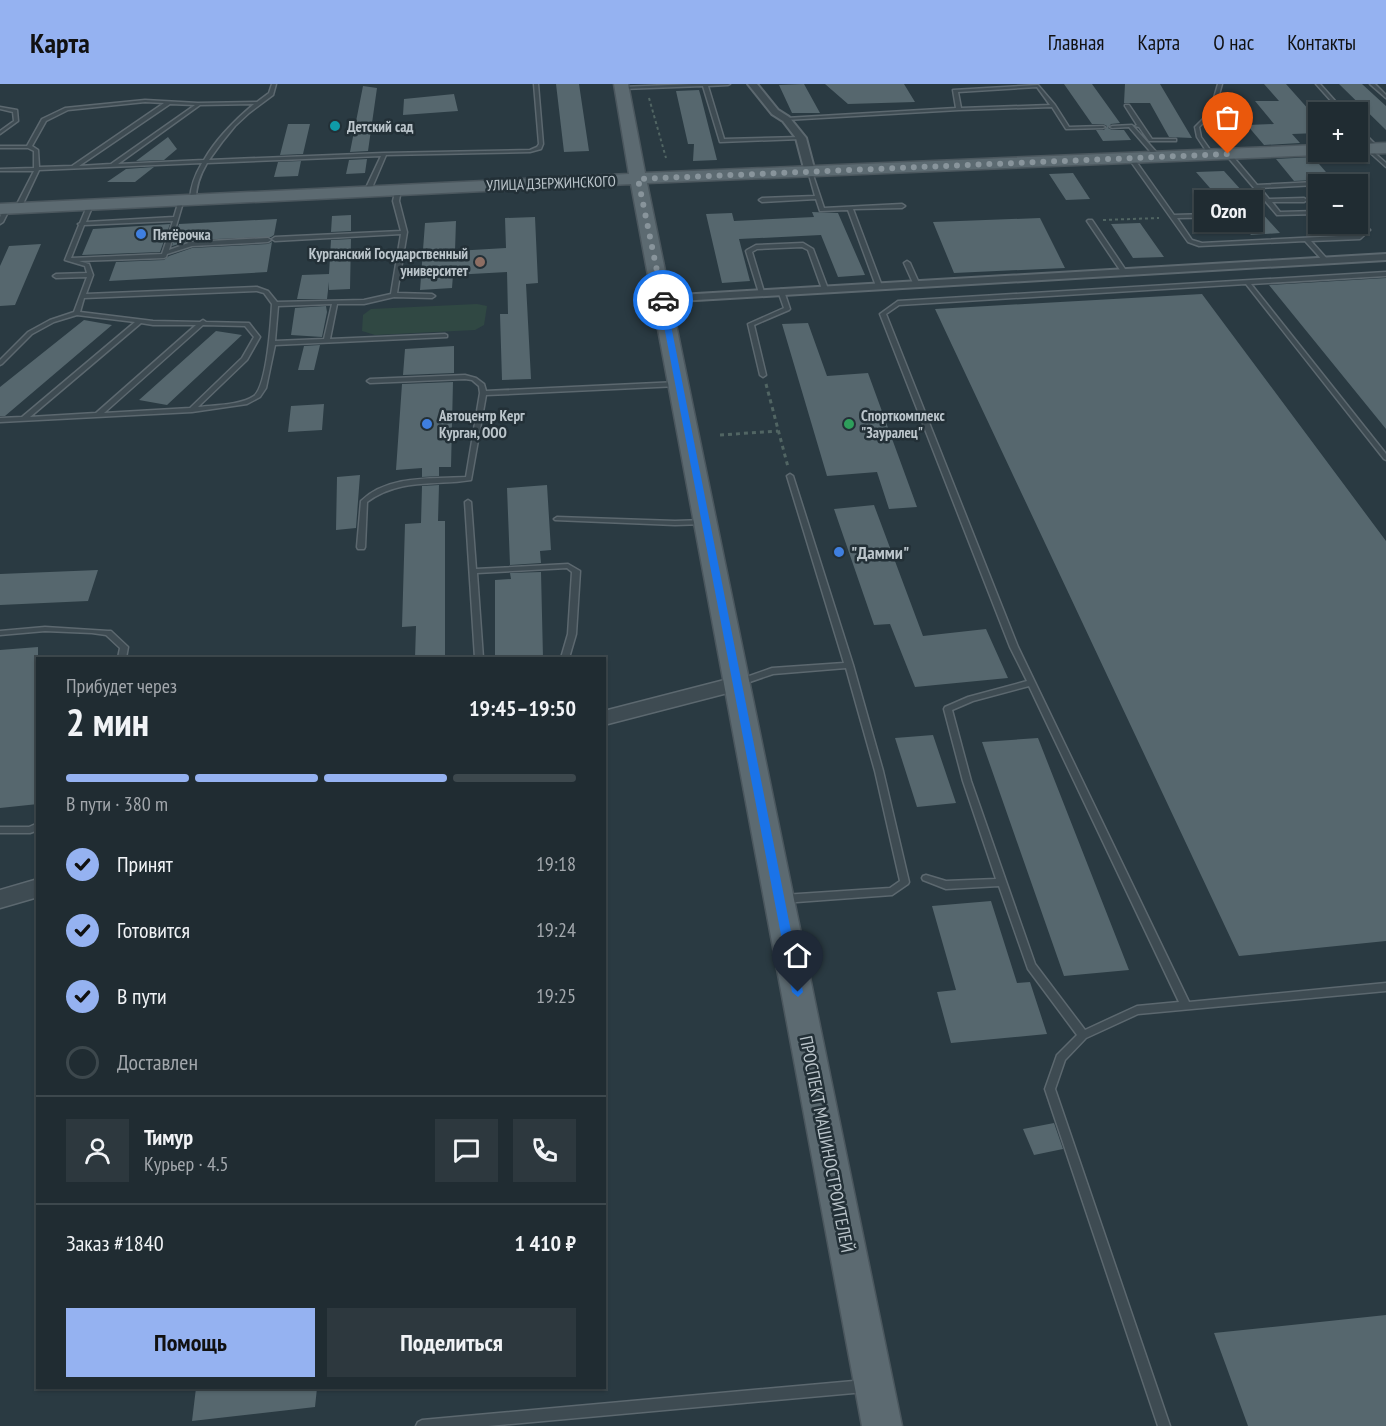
<!DOCTYPE html>
<html lang="ru">
<meta charset="utf-8">
<style>
:root{--surface:#202c32;--page:#2d383e;--text:#f1f3f6;--muted:#a2a7ac;--line:#3d484d;--accent:#95b2f1}
body{margin:0;font-family:"PT Sans Narrow",sans-serif;background:var(--page);color:var(--text);height:100vh;display:flex;flex-direction:column;font-size:22px;white-space:nowrap}
*{box-sizing:border-box;margin:0}
p{font-size:20px;color:var(--muted)}
.icon{flex:none;width:33px;height:33px;fill:none;stroke:currentColor;stroke-width:2;stroke-linecap:round;stroke-linejoin:round}
.map{position:relative;flex:1;overflow:hidden}
.sheet{position:absolute;left:36px;top:573px;width:570px;height:732px;display:flex;flex-direction:column;background:var(--surface);border-radius:0px;box-shadow:0 2px 4px #0004,0 0 0 2px var(--line)}
.sheet>*{flex:none}
.fabs{position:absolute;left:1308px;top:18px;display:grid;gap:12px}
.fabs a{display:grid;place-items:center;width:60px;height:60px;border-radius:0px;background:var(--surface);box-shadow:0 2px 4px #0004,0 0 0 2px var(--line);font-size:30px}
.pin{position:absolute;display:grid;place-items:center;width:51px;height:51px;color:#fff;margin:-62px -26px;border-radius:50% 50% 50% 0;rotate:-45deg;box-shadow:0 0 6px #0007}
.pin .icon{rotate:45deg}
.courier{position:absolute;display:grid;place-items:center;width:60px;height:60px;margin:-30px;border:4px solid #1a73e8;border-radius:50%;background:#fff;color:#222;box-shadow:0 2px 8px #0007}
.bubble{position:absolute;height:42px;border-radius:0px;background:var(--surface);box-shadow:0 2px 4px #0004,0 0 0 2px var(--line);font-size:20px;font-weight:800;line-height:42px;text-align:center}
.summary em{font-style:normal;font-weight:800}
.summary div{display:flex;flex-direction:column-reverse}
.summary{display:flex;align-items:center;justify-content:space-between;height:102px;padding:0 30px}
h1{font-size:39px;font-weight:800;line-height:45px}
.bar{display:grid;grid-template-columns:repeat(4,1fr);gap:9px 6px;align-content:center;height:72px;padding:0 30px}
.bar i{height:8px;border-radius:4px;background:var(--line)}
.bar .selected{background:var(--accent)}
.bar p{grid-column:span 4}
.line{display:flex;align-items:center;gap:15px;padding:0 30px;border-top:2px solid var(--line)}
.line div{flex:1}
.round{display:grid;place-items:center;flex:none;width:63px;height:63px;border-radius:0px;background:var(--page)}
ol{padding:0 30px;list-style:none}
li{display:flex;align-items:center;gap:18px;height:66px}
li p{margin-inline-start:auto}
li .icon{padding:6px;border-radius:50%;background:var(--accent);color:#111;stroke-width:4}
li:last-child{color:var(--muted)}
li i{width:33px;height:33px;border:3px solid var(--line);border-radius:50%}
.button{display:flex;gap:12px;margin-top:auto;padding:12px 30px}
.button a{flex:1;height:69px;border-radius:0px;background:var(--accent);color:#111;font-size:24px;font-weight:800;line-height:69px;text-align:center}
.button a+a{background:var(--page);color:var(--text)}
header{display:flex;align-items:center;gap:36px;box-sizing:border-box;height:84px;padding:0 30px;background:var(--accent);color:#111}
header strong{font-size:28px}
nav{display:flex;gap:33px;margin-inline-start:auto;font-size:21px}
.map>svg:first-child{display:block}
.green{fill:#304843}
.building{fill:#56676e}
.lines{fill:none;stroke-linecap:round;stroke-linejoin:round}
.service-casing{stroke:#5c686f;stroke-width:3}
.minor-casing{stroke:#5c686f;stroke-width:4}
.tertiary-casing{stroke:#5c686f;stroke-width:3}
.primary-casing{stroke:#4b575e;stroke-width:3}
.path-far1{stroke:#516563;stroke-width:2;stroke-dasharray:3 3;stroke-linecap:butt}
.path{stroke:#516563;stroke-width:3;stroke-dasharray:4 4;stroke-linecap:butt}
.service{fill:#3e4b52;fill-rule:evenodd}
.minor{fill:#3e4b52;fill-rule:evenodd}
.tertiary{fill:#3e4b52;fill-rule:evenodd}
.primary{fill:#5c6a71;fill-rule:evenodd}
.route{fill:#1a73e8}
.done{stroke:#88949b;stroke-width:6;stroke-dasharray:0 10.8}
.culture-dot{fill:#0f9aa8;stroke:#233037;stroke-width:2}
.shop-dot{fill:#3f7fe0;stroke:#233037;stroke-width:2}
.education-dot{fill:#8d6e63;stroke:#233037;stroke-width:2}
.leisure-dot{fill:#2e9e5b;stroke:#233037;stroke-width:2}
.labels{text-anchor:middle;dominant-baseline:central;stroke-width:5;stroke-linejoin:round;paint-order:stroke}
.far-poi-label{font-size:15px;font-weight:bold;fill:#bbc5cb;stroke:#233037;text-anchor:start}
.far-street-label{font-size:15px;fill:#bbc5cb;stroke:#233037}
.poi-label{font-size:18px;font-weight:bold;fill:#bbc5cb;stroke:#233037;text-anchor:start}
.street-label{font-size:18px;fill:#bbc5cb;stroke:#233037}
</style>
<header>
<strong>Карта</strong>
<nav><a>Главная</a><a>Карта</a><a>О нас</a><a>Контакты</a></nav>
</header>
<div class="map">
<svg width="1386" height="1342" viewBox="0 0 1386 1342">
<rect width="100%" height="100%" fill="#2a3a42"/>
<path class="green" d="M477 220 487 222 484 241 475 246 375 251 362 247 363 231 371 225Z"/>
<path class="building" d="M556 0H579L589 67 564 68Z
M804 0 820 29H792L779 1Z
M825 0H904L915 18 848 20Z
M1064 0H1092L1120 39 1111 40 1108 44 1112 46H1124L1131 56 1103 57 1096 46H1104L1107 42 1103 40H1092Z
M1125 0H1160L1192 54 1169 53 1150 19H1124Z
M1264 0H1286L1318 36V49L1292 50 1300 59 1264 61 1247 41 1274 40 1255 17H1279Z
M1339 0H1362L1386 22V46Z
M363 2 377 4 368 67 350 68Z
M699 6 701 13 717 76 693 77 694 60H688L676 7Z
M454 10 458 27 403 31 404 15Z
M288 40H310L303 70 280 71Z
M168 53 177 65 164 76 136 77Z
M1313 73 1332 95 1294 97 1276 75Z
M367 75 365 89 346 90 349 76Z
M301 77 298 92 274 93 278 78Z
M154 83 135 98H107L126 85Z
M1224 87 1280 149 1251 151 1238 135H1244L1248 132 1247 129 1243 127H1230L1196 88Z
M1073 89 1090 115 1066 116 1049 90Z
M812 128 838 129 865 191 838 193 821 151 739 155 750 197 722 199 706 130 732 129 734 137 814 133Z
M351 131V147L331 148 332 132Z
M535 133 538 199 526 200 531 295 502 296 500 230H508L507 188 453 191 452 204 420 206 425 139 456 137 455 167 506 164 505 134Z
M1040 134 1065 184 954 189 933 138Z
M277 135 274 151 271 153 191 156 172 162 179 140Z
M1140 139 1164 173 1133 174 1111 140Z
M170 140 160 168 82 171 93 145Z
M351 155 350 205 329 206V198L327 215H297L302 191 329 190 331 156Z
M272 158 267 188 109 197 116 178 164 176 169 172 192 164 268 160Z
M41 160 15 221 0 222V182L9 162Z
M1386 194V345L1269 201Z
M1202 210 1386 457V857L1239 872 935 225Z
M326 222 327 228 322 253 291 251 295 224Z
M84 236 112 241 5 332H0V303Z
M808 239 827 292 868 289 917 423 889 425 877 388 827 392 782 240Z
M216 247 242 251 167 321 139 316Z
M320 261 314 286H298L304 262Z
M454 262V289L403 291 405 265Z
M453 298 451 383H439V392L422 393V384L396 386 402 300Z
M324 320 322 346 288 348 291 322Z
M360 391 356 444 336 446 337 393Z
M439 401 438 437H445V574H415L416 542 402 543 405 440 421 439 422 402Z
M547 401 551 466 540 467 541 479 510 481 507 404Z
M874 421 923 552 986 545 1008 594 915 603 890 540 874 541 834 425Z
M98 486 88 517 0 521V490Z
M541 488 543 574H495V496L511 495 510 489Z
M38 563V720L0 724V566Z
M933 651 956 719 917 723 895 654Z
M1038 654 1129 886 1064 892 982 658Z
M991 817 1017 899 1030 898 1047 950 951 959 937 908 956 906 932 822Z
M1054 1039 1063 1065 1034 1071 1023 1045Z
M1386 1231V1342H1248L1214 1249Z
M196 1304H317L315 1323 192 1337Z"/>
<g class="lines">
<g class="service-casing">
<path id="service" d="M272 0H276L273 11 249 29 235 42 222 58 209 76 384 69 530 66 537 63 539 60 534 0H538L543 60 541 65 530 68 386 71 371 106 368 108 365 106 381 72 207 79C200 91 196 101 196 115L193 117 190 115C191 101 195 91 202 79L39 86 21 124 18 126 15 124 34 87H0V85L34 84V67L28 64H0V62H27L42 35 65 24 145 16 198 19 257 18 269 9ZM145 18 164 19 72 82 39 83 38 66 32 62 46 37 68 26ZM170 20 195 21 111 80 79 82ZM254 20C235 36 216 55 204 76L118 80 200 21Z
M692 0H730L728 1 708 2 724 55 801 53 803 54 801 55 720 58 703 2 622 5 620 4 622 3Z
M1218 0H1222L1214 28 1199 43 1201 53 1213 70 1211 71H1209L1197 53 1195 43 1210 28Z
M1316 0H1320L1345 28H1341Z
M1370 0H1375L1386 11V14Z
M1038 1 1055 21 1069 43 1103 42 1105 43 1103 44 1066 45 1052 23 959 26 786 36 784 35 786 34 956 24 953 6ZM1037 3 1050 21 961 24 958 8Z
M1125 21H1129L1152 55H1176V57H1149L1139 43 1135 42 1137 41 1125 22Z
M0 23 17 26 18 37 0 50V47L14 37 13 28 0 25Z
M1132 41 1159 71V73H1155L1129 43 1112 44 1110 43 1112 42Z
M1358 43 1378 63V65H1374L1358 46Z
M1368 63 1386 79V83L1366 65V64Z
M1226 69H1230L1257 101 1335 97 1338 99 1335 100 1260 104 1269 115 1304 114 1307 116 1304 118H1272L1280 128 1318 127V130L1277 131 1226 71Z
M1129 73H1133L1174 131 1243 129 1246 131 1243 133 1177 134 1192 156 1202 159 1359 151 1364 146 1358 139V134L1370 146 1360 155 1311 157 1328 176 1329 177 1326 179 1324 178 1305 157 1199 162 1188 158 1129 75Z
M808 87 812 88 824 124 902 120 905 122 902 124 853 125 882 202 881 203 876 202 848 126 820 127 816 115 762 118 759 116 762 114 815 112Z
M396 104 401 105 399 117 407 148 397 209 432 210 435 212 432 214 394 213 364 220H337L330 255 445 250 447 251V253L275 261 266 304 260 313 247 320 192 328 0 338V334L22 333 135 238 77 231 54 238 32 250 2 280 0 281V276L28 248 50 236 74 228 87 193 56 194 53 192 56 190 87 189 85 182 65 176 79 141 78 140 80 139 88 120 93 121 86 138 174 133 179 116 184 115 169 166 191 158 268 154 271 156 268 158 192 162 167 170 166 173 164 174 79 177 89 180 93 191 86 210 257 203 268 207 277 218 364 216 391 210 401 150 275 157 272 155 275 153 401 147 393 117ZM173 137 162 170 71 174 84 141ZM257 207 264 209 272 220C271 238 267 302 254 312 241 321 215 321 198 323L247 276 260 253 249 239 206 238 203 236 200 238 153 237 80 228 84 214ZM332 220 324 255 275 257 278 222ZM141 239 153 241H196L96 329 30 333ZM203 241 245 242 254 253 242 274 190 324 104 329Z
M5 123 10 124 3 138 0 140V133Z
M1088 136H1092L1127 188 1126 189H1122L1087 137Z
M803 159 813 165 828 205 827 206 822 205 808 166 802 163 757 165 752 168 764 208 759 209 746 167 747 166 756 161Z
M907 177 910 179 919 199 918 200 913 199 904 179Z
M1386 188V192L1251 200 1386 370V376L1384 375 1246 200 899 221 886 230 1018 563 1189 918 1386 899V907L1138 930 1086 954 1065 976 1055 1005 1170 1342H1158L1045 1005 1057 971 1077 951 1028 885 999 802 946 805 923 796 922 794 923 792 926 791 946 797 996 795 963 697 944 625 945 623 968 613 1027 597 1010 563 880 230 898 217ZM1029 602 1179 918 1137 922 1085 946 1035 880 971 697 952 626 973 617Z
M781 205 784 207 790 225 789 226 754 241 766 291 763 293 760 291 748 240 784 224 778 207Z
M465 291 476 294 484 300 486 307 678 298 681 300 678 302 486 311 471 396C434 402 400 394 367 418L365 463 364 465H358L357 463 361 417C388 391 431 395 466 393L480 309 479 302 472 296 465 295 370 299 367 297 370 295Z
M790 390 793 392 853 581 883 687 909 798 908 800 892 811 783 819 780 818 778 815 780 812 783 811 890 804 900 797 875 687 846 584 773 590 741 601 737 598 738 596 772 584 844 579 787 392Z
M468 416 471 418 476 485 568 480 580 487 576 550 569 574H561L568 550 572 488 567 484 477 489 483 574H475L465 418Z
M557 433 675 437 705 436 708 438 705 440 675 441 555 436 554 435Z
M45 543 108 547H111L128 563 126 574H118L120 564 106 551 92 549 45 547 0 551V547Z
M38 739V746L30 749H0V743H29Z
M865 1296 869 1298 871 1302 869 1306 865 1308 488 1342H416L418 1338 422 1336Z"/>
</g>
<g class="minor-casing">
<path id="minor" d="M748 0H757L778 26 789 33 806 54 815 88 814 90 805 88 796 54 783 37 772 30Z
M1386 170V176L662 218 656 215 662 212Z"/>
</g>
<g class="tertiary-casing">
<path id="tertiary" d="M736 593 743 595 746 600 743 605 604 641V627Z
M38 795V813L0 824V806Z"/>
</g>
<g class="primary-casing">
<path id="primary" d="M614 0H628L645 89 1318 61V68H1325L1318 71 647 99 902 1342H862L631 100 0 130V120L629 90Z
M1386 59V69L1358 70 1352 68H1358V60Z"/>
</g>
<path class="path-far1" d="M649 14 666 74
M1103 136 1159 134"/>
<path class="path" d="M766 300 788 383
M720 351 778 347"/>
<use href="#service" class="service"/>
<use href="#minor" class="minor"/>
<use href="#tertiary" class="tertiary"/>
<use href="#primary" class="primary"/>
</g>
<path class="route" d="M663 214 666 216 803 908 798 913 792 908 659 216Z"/>
<g class="lines">
<path class="done" d="M663 216 638 95 1228 70"/>
</g>
<circle class="culture-dot" cx="335" cy="42" r="6"/>
<g class="shop-dot">
<circle cx="141" cy="150" r="6"/>
<circle cx="427" cy="340" r="6"/>
<circle cx="839" cy="468" r="6"/>
</g>
<circle class="education-dot" cx="480" cy="178" r="6"/>
<circle class="leisure-dot" cx="849" cy="340" r="6"/>
<g class="labels">
<g class="far-poi-label">
<text x="347" y="42">Детский сад</text>
<text x="153" y="150">Пятёрочка</text>
<text x="468" y="169" text-anchor="end">Курганский Государственный<tspan x="468" dy="17">университет</tspan></text>
<text x="439" y="331">Автоцентр Керг<tspan x="439" dy="17">Курган, ООО</tspan></text>
<text x="861" y="331">Спорткомплекс<tspan x="861" dy="17">"Зауралец"</tspan></text>
</g>
<g class="far-street-label">
<text transform="translate(551 99) rotate(-2)">УЛИЦА ДЗЕРЖИНСКОГО</text>
</g>
<g class="poi-label">
<text x="851" y="468">"Дамми"</text>
</g>
<g class="street-label">
<text transform="translate(827 1060) rotate(79)">ПРОСПЕКТ МАШИНОСТРОИТЕЛЕЙ</text>
</g>
</g>
</svg>
<div class="fabs">
<a>+</a>
<a>−</a>
</div>
<div class="pin" style="left:1228px;top:70px;background:#ea580c"><svg class="icon" aria-label="bag" viewBox="0 0 24 24"><path d="M5 8h14l-1 12H6zM9 8a3 3 0 0 1 6 0"/></svg></div>
<div class="pin" style="left:798px;top:908px;background:#1f2937"><svg class="icon" aria-label="home" viewBox="0 0 24 24"><path d="M3 11l9-7 9 7M6 9v11h12V9"/></svg></div>
<div class="courier" style="left:663px;top:216px"><svg class="icon" aria-label="car" viewBox="0 0 24 24"><path d="M5 17H2v-5l4-1 3-4h7l3 4 3 1v5h-3M9 17h6M6 11h13"/><circle cx="7" cy="17" r="2"/><circle cx="17" cy="17" r="2"/></svg></div>
<div class="bubble" style="left:1194px;top:106px;width:69px">Ozon</div>
<section class="sheet">
<div class="summary"><div><h1>2 мин</h1><p>Прибудет через</p></div><em>19:45–19:50</em></div>
<div class="bar"><i class="selected"></i><i class="selected"></i><i class="selected"></i><i></i><p>В пути · 380 m</p></div>
<ol>
<li><svg class="icon" aria-label="check" viewBox="0 0 24 24"><path d="M5 12l5 5 9-10"/></svg>Принят<p>19:18</p></li>
<li><svg class="icon" aria-label="check" viewBox="0 0 24 24"><path d="M5 12l5 5 9-10"/></svg>Готовится<p>19:24</p></li>
<li><svg class="icon" aria-label="check" viewBox="0 0 24 24"><path d="M5 12l5 5 9-10"/></svg>В пути<p>19:25</p></li>
<li><i></i>Доставлен</li>
</ol>
<div class="line" style="height:108px"><a class="round"><svg class="icon" aria-label="person" viewBox="0 0 24 24"><circle cx="12" cy="8" r="4"/><path d="M4 21q1-7 8-7t8 7"/></svg></a><div><b>Тимур</b><p>Курьер · 4.5</p></div><a class="round"><svg class="icon" aria-label="chat" viewBox="0 0 24 24"><path d="M4 5h16v11H9l-5 4z"/></svg></a><a class="round"><svg class="icon" aria-label="phone" viewBox="0 0 24 24"><path d="M5 4h4l2 5-3 2q2 4 5 5l2-3 5 2v4C11 20 4 13 5 4z"/></svg></a></div>
<div class="line" style="height:78px"><div>Заказ #1840</div><b>1 410 ₽</b></div>
<div class="button"><a>Помощь</a><a>Поделиться</a></div>
</section>
</div>
